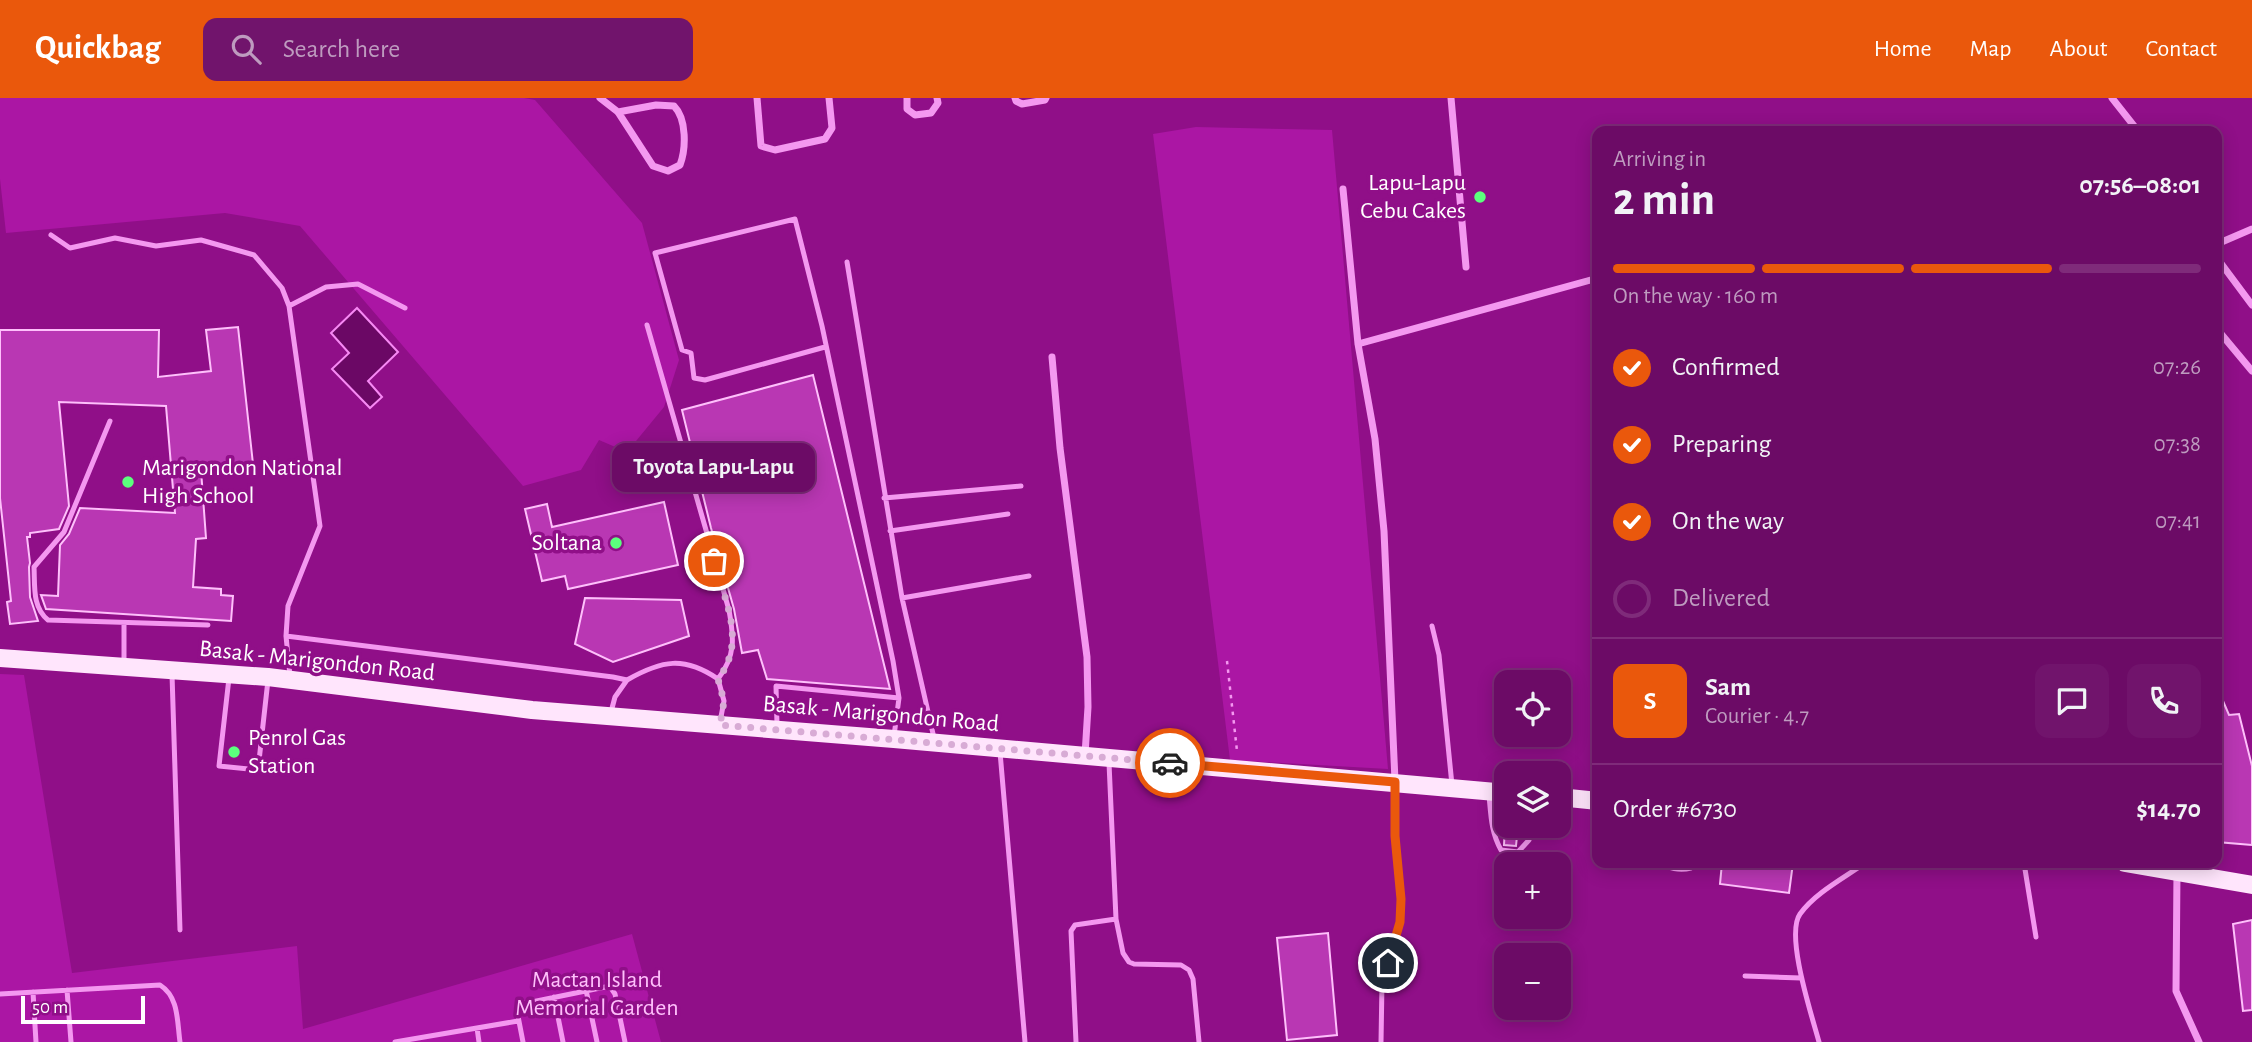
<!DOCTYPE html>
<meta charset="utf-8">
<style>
:root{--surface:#6c0b66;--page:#71146c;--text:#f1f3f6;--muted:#be9bbf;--line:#7f2b7a;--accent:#ea580c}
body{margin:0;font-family:"Alegreya Sans",sans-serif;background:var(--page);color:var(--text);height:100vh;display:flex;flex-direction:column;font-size:26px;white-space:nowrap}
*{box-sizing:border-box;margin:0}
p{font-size:23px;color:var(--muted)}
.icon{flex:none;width:38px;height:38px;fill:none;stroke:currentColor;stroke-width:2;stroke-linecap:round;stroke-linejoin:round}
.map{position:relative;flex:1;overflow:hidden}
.drawer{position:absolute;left:1592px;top:28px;width:630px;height:742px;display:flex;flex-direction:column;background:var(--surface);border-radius:14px;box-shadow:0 4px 18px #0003,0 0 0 2px var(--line)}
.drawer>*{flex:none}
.controls{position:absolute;left:1494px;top:572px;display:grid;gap:14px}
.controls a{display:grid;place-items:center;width:77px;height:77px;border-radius:14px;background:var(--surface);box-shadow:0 4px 18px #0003,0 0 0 2px var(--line);font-size:35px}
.scale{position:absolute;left:21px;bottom:18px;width:124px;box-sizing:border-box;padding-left:7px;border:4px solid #fff;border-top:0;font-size:19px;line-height:24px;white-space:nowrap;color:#fff;-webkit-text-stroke:5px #900f88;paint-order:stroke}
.pin{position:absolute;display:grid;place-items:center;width:60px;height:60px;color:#fff;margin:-30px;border:4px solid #fff;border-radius:50%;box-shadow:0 2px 7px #0007}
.courier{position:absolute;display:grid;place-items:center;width:70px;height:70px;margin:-35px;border:5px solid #ea580c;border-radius:50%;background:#fff;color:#222;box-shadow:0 2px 9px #0007}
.bubble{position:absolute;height:49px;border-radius:14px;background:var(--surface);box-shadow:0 4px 18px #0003,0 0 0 2px var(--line);font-size:23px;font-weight:600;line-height:49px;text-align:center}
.overview em{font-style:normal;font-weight:600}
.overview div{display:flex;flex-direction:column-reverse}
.overview{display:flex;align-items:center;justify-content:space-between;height:119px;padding:0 21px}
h1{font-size:46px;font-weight:600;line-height:52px}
.bar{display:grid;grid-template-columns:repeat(4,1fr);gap:10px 7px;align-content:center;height:84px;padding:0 21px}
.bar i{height:9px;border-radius:5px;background:var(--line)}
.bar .active{background:var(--accent)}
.bar p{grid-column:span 4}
.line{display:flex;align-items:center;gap:18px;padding:0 21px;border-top:2px solid var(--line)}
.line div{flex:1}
.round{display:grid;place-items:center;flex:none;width:74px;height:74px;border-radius:14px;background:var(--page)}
ol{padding:0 21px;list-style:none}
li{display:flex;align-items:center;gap:21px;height:77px}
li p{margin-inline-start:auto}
li .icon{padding:7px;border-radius:50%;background:var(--accent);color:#fff;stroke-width:4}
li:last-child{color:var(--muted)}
li i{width:38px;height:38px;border:4px solid var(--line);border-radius:50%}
header{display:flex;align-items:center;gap:42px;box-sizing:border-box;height:98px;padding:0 35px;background:var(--accent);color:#fff}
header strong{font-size:33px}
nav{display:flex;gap:38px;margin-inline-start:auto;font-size:24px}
.search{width:490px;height:63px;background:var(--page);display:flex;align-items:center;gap:18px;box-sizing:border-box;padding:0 24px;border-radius:14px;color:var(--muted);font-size:26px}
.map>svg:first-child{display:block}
.green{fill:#ab16a4}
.water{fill:#6b0865;stroke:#f789f4;stroke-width:2}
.building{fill:#b937b3;stroke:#fec0fb;stroke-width:2}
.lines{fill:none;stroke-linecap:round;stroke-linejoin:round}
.path{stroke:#f498f0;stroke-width:2.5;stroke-dasharray:3.5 5;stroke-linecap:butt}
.lane{stroke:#f498f0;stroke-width:5}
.street{stroke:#f498f0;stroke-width:7}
.primary{stroke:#ffe5fc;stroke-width:18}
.done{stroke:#d8abd5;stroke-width:7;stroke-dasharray:0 12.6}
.route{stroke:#ea580c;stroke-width:9}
.poi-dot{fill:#5bff7d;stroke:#900f88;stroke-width:2.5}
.labels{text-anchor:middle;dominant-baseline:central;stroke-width:7;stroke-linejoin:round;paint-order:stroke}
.poi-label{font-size:24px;fill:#fff;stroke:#900f88;text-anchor:end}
.street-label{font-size:24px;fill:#fff;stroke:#900f88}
.park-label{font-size:24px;fill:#fec0fb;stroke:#900f88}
</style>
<header>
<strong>Quickbag</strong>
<div class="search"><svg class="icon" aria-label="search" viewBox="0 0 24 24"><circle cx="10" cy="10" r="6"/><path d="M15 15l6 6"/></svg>Search here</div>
<nav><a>Home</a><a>Map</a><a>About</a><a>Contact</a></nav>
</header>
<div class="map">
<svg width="2252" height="944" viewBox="0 0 2252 944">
<rect width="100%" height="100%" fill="#900f88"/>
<path class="green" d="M0 0H524L535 2 642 125 679 262 664 309 627 354 599 342 581 372 523 388 300 128 225 115 6 135 0 81Z
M1196 29 1332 32 1388 671 1230 662 1153 36Z
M0 576 24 577 72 875 297 848 303 931 632 836 661 944H0Z"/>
<path class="water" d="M357 210 398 254 368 283 382 299 370 310 332 271 349 255 331 235Z"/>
<path class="building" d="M238 229 253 366 201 372 206 440 196 441 193 489 221 491V497L233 498 231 523 46 511 41 497 58 498 60 447 69 436 80 410 175 415 166 308 59 304 69 408 59 431 30 435V439H27L30 465 29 469 30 499 38 523 10 526 7 504 11 503 0 400V232H159L158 279 211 273 206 232Z
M813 277 890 591 767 581 758 552 742 555 734 511 711 430 682 312Z
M664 404 678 467 568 491 565 478 542 483 525 411 547 406 552 429Z
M585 500 681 502 689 538 613 564 575 546Z
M2217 589 2229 617 2239 616 2252 668V747L2217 744Z
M1505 728H1518L1516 748 1504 747Z
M1722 765H1793L1789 795 1720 786Z
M2252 822V912L2243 913 2233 826Z
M1328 835 1337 937 1287 942 1277 840Z"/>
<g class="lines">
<path class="path" d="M1227 563 1237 653"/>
<path class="lane" d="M51 137 70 150 115 140 156 148 201 142 254 157 282 190 289 208
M847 164 902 500 934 640
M647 227 729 512C734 540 736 557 718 581
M825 249 705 282 694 280 691 255 682 252 655 155 795 121 822 228 893 563 899 600
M110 323 64 434 34 469C35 488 32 509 48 522L208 527
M884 400 1021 388
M890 433 1008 416
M902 500 1029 478
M1432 528 1439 557 1452 687
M286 538 613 579 627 582C662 562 684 558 718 581L724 603 720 624
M124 565V525
M172 576 180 832
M290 578 286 538 288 508 320 428 289 208 326 189 358 186 405 210
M229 580 219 668 258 672 268 582
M611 614 615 599 627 582
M777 627 776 588 899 600 894 638
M1000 654 1025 944
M1109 665 1116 821 1123 855 1129 864 1134 866 1181 867 1189 872 1193 881 1199 944
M1489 697C1491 718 1491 734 1501 752L1518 754 1529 742 1533 728
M1658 765C1669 770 1679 773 1691 770L1694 765
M2024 765 2036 839
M1745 878 1801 880
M67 892 71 944
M586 892 597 944
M33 894 36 944
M0 896 160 887C179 899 177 923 180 944
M554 899 563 944
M477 930 479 944
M395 944 518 923
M523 944 517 913 522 906 605 889 611 890 615 896 625 944
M1076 944 1071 833 1075 827 1116 821
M1381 944 1382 885 1400 824 1401 801 1395 738V687
M1819 944C1812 918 1785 837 1800 816 1815 795 1844 780 1865 765"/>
<path class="street" d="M600 0 618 14 653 68 668 73 680 67C686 51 687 21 674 8L656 7 618 14
M757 0 761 48 775 52 825 41 832 30 829 0
M907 0V11L915 17 931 15 938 5 937 0
M1015 0 1016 3 1022 6 1045 2 1046 0
M1451 0 1466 169
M2112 0 2138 33
M1343 91 1358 246 1375 341 1384 433 1395 683
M2217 146 2252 131
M2217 160 2252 207
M2217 231 2252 273
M1358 246 1598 180
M1052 259 1060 350 1087 559 1088 609 1085 657
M2217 335H2220
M2177 773 2176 893 2199 944"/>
<path class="primary" d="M0 560 268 579 532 612 894 641 1507 695
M1559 699 1598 703
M2125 765 2252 787"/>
</g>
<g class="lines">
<path class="done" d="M714 463C725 504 747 543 718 581L724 603 720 627 1170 665"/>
<path class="route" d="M1170 665 1395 684V738L1401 801 1400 824 1388 865"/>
</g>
<g class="poi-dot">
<circle cx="1480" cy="99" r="7"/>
<circle cx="128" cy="384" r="7"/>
<circle cx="616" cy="445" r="7"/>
<circle cx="234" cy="654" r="7"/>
</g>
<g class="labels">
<g class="poi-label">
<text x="1466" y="85">Lapu-Lapu<tspan x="1466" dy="28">Cebu Cakes</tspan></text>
<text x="142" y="370" text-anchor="start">Marigondon National<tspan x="142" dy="28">High School</tspan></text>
<text x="602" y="445">Soltana</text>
<text x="248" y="640" text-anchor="start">Penrol Gas<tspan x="248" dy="28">Station</tspan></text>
</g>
<g class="street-label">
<text transform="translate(317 563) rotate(6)">Basak - Marigondon Road</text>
<text transform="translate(881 616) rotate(5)">Basak - Marigondon Road</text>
</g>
<g class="park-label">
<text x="597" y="882">Mactan Island<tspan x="597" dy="28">Memorial Garden</tspan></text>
</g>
</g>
</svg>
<div class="controls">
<a><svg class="icon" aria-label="locate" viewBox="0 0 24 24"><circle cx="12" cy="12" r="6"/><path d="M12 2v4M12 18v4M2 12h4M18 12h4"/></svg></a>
<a><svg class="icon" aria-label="layers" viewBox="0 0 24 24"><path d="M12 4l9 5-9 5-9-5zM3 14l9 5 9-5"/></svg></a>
<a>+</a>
<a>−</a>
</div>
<div class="scale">50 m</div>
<div class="pin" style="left:714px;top:463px;background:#ea580c"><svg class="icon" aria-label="bag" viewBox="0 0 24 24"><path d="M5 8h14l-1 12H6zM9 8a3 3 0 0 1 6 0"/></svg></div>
<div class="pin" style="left:1388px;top:865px;background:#1f2937"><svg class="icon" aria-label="home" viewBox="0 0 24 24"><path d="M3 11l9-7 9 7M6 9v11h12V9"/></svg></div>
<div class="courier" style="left:1170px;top:665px"><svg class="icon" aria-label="car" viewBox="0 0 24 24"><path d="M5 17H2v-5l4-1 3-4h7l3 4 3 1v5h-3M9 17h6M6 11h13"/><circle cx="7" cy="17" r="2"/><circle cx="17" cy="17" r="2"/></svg></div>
<div class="bubble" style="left:612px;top:345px;width:203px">Toyota Lapu-Lapu</div>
<section class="drawer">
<div class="overview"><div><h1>2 min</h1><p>Arriving in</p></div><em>07:56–08:01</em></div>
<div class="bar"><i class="active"></i><i class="active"></i><i class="active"></i><i></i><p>On the way · 160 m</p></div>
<ol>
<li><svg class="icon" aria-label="check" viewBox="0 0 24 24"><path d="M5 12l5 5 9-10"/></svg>Confirmed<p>07:26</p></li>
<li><svg class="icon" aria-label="check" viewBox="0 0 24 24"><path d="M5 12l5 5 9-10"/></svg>Preparing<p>07:38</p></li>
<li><svg class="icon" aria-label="check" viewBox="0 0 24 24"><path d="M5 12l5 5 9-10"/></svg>On the way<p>07:41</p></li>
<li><i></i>Delivered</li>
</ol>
<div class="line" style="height:126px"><b class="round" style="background:var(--accent);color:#fff">S</b><div><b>Sam</b><p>Courier · 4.7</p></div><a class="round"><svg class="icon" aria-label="chat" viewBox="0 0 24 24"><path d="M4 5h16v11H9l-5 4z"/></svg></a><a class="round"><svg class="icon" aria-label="phone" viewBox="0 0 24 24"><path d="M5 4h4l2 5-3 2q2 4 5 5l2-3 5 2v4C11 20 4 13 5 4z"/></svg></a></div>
<div class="line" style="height:91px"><div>Order #6730</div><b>$14.70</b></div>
</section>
</div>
